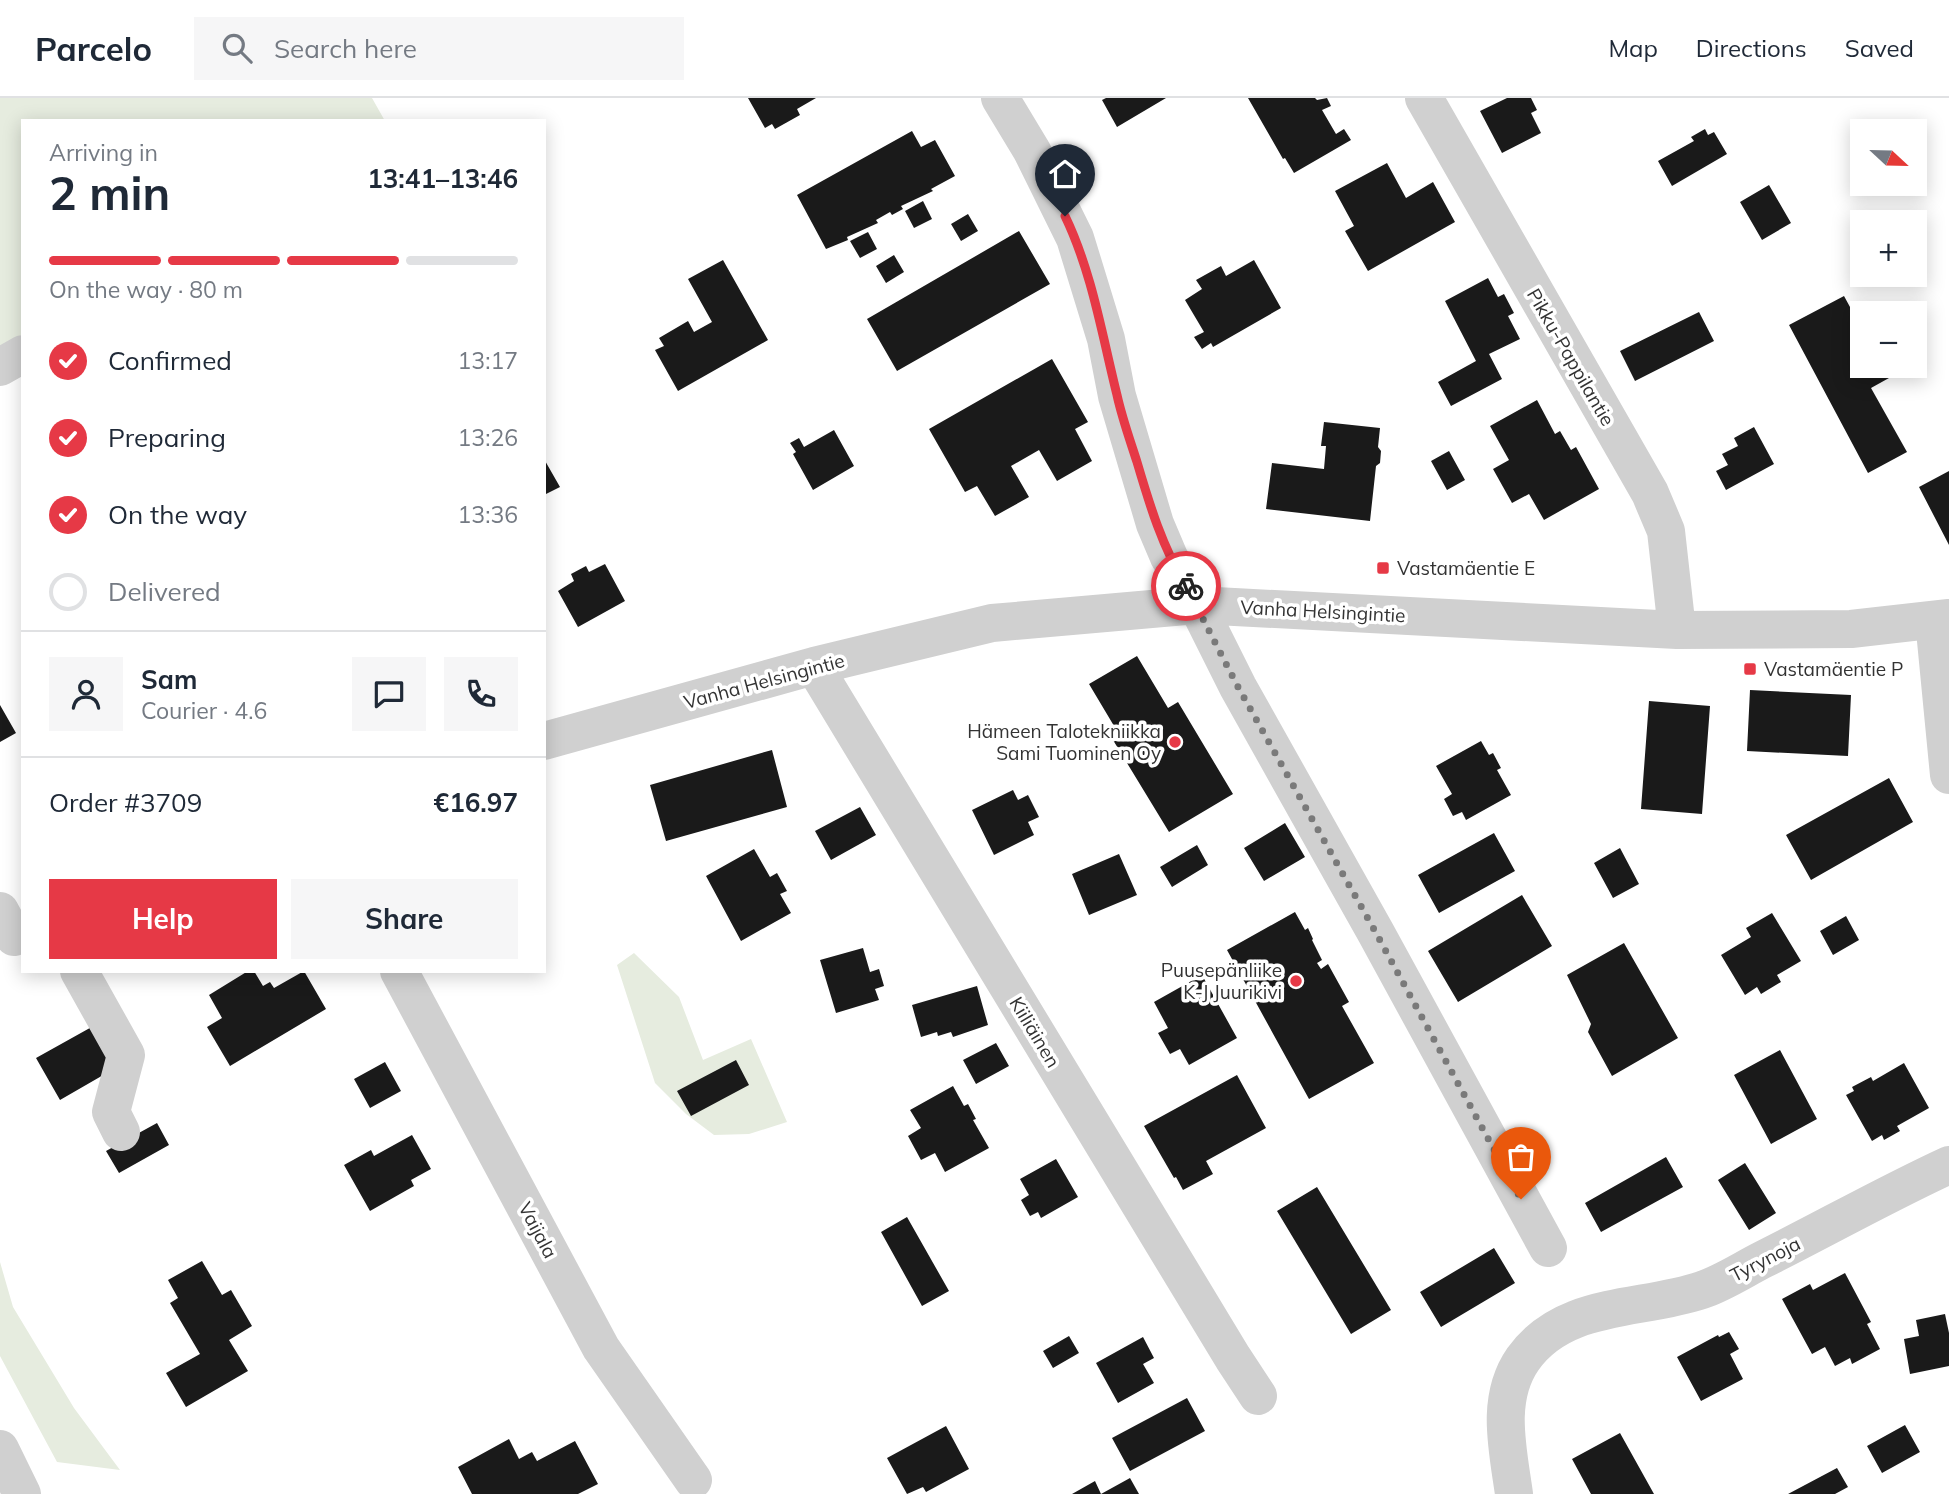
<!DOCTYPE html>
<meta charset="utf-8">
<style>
:root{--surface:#fff;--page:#f6f6f7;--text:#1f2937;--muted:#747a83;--line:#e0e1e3;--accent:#e63946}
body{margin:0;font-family:Mulish,sans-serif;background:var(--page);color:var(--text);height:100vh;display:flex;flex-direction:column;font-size:26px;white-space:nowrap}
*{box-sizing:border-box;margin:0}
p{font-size:23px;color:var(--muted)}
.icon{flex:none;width:38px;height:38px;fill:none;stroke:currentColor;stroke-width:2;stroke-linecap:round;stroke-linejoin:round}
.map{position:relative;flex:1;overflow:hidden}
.sheet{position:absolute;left:21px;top:21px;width:525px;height:854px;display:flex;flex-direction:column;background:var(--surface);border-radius:0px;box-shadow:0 4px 18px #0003}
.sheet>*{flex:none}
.needle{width:46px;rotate:112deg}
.buttons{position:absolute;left:1850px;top:21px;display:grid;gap:14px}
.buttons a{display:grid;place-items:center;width:77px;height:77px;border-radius:0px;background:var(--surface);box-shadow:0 4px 18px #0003;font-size:35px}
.pin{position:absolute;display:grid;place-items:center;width:60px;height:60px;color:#fff;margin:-72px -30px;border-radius:50% 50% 50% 0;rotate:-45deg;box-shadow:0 0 7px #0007}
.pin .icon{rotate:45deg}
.courier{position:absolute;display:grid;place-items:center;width:70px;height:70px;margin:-35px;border:5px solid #e63946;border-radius:50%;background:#fff;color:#222;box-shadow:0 2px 9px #0007}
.headline em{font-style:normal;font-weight:700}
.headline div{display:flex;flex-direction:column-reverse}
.headline{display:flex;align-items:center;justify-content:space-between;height:119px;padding:0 28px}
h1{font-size:46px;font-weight:700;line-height:52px}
.bar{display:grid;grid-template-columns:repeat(4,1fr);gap:10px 7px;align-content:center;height:84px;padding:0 28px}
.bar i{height:9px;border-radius:5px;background:var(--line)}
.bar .active{background:var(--accent)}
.bar p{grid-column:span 4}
.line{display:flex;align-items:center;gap:18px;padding:0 28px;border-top:2px solid var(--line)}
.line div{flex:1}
.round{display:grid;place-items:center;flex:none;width:74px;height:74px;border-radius:0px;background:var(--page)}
ol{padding:0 28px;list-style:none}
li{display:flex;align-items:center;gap:21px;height:77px}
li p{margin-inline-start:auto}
li .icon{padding:7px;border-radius:50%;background:var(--accent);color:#fff;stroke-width:4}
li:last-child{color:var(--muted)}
li i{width:38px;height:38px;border:4px solid var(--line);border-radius:50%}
.button{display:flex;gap:14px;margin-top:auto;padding:14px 28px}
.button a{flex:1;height:80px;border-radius:0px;background:var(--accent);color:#fff;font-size:28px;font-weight:700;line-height:80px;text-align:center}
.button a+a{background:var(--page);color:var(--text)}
header{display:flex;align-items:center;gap:42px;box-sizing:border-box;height:98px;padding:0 35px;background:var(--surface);border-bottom:2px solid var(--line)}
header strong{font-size:33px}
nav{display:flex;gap:38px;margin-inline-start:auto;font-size:24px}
.search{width:490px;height:63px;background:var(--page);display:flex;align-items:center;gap:18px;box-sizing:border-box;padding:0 24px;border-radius:0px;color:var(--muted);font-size:26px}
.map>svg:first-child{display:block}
.green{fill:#e6ecdf}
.building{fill:#1a1a1a}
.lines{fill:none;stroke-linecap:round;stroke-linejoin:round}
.minor{stroke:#d0d0d0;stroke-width:38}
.done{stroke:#7a7a7a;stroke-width:7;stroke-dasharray:0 12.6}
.route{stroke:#e63946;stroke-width:9}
.poi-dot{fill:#e63946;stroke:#fff;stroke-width:2.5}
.labels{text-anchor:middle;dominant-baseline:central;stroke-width:7;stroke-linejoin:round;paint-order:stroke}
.street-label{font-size:19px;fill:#333;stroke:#fff}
.poi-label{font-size:19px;fill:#333;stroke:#fff;text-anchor:start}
</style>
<header>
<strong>Parcelo</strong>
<div class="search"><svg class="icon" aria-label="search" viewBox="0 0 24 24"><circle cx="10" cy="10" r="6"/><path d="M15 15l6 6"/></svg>Search here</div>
<nav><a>Map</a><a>Directions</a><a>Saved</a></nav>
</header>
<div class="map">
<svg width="1949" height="1396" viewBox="0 0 1949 1396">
<rect width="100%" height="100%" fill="#fff"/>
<path class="green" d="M0 0H372L385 23H23V236L0 249Z
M634 855 679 899 703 962 751 941 787 1024 749 1036 714 1037 686 1016 655 985 617 867Z
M0 1164 13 1209 74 1310 120 1372 57 1364 0 1258Z"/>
<path class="building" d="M748 0H816L797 11 800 17 775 31 772 26 765 30Z
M1106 0H1166L1117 29 1102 2Z
M1248 0H1315L1317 2 1327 0 1331 8 1322 12 1336 36 1344 31 1351 42 1294 75 1285 60 1283 61Z
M1507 0H1531L1537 12 1531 15 1541 35 1502 55 1480 13Z
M1705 31 1708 37 1714 34 1727 56 1672 88 1658 63 1694 43 1691 39Z
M912 33 921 49 935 42 955 78 931 91 933 93 901 108 903 111 892 117 890 114 876 122 878 125 847 139 848 142 826 151 797 97Z
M1387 65 1406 100 1433 84 1455 124 1368 173 1345 133 1354 128 1335 93Z
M1769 87 1791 125 1762 142 1740 104Z
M923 103 932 121 914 130 905 113Z
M968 116 978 133 961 143 951 126Z
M1019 133 1050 186 897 273 867 221Z
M868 134 877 151 860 160 850 143Z
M894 157 904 174 886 185 876 168Z
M723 162 768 242 678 293 655 252 664 248 659 240 688 223 694 234 712 224 688 181Z
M1254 162 1281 210 1213 249 1211 245 1202 251 1194 239 1204 234 1185 202 1202 191 1196 182 1221 168 1226 178Z
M1488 180 1498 199 1504 196 1514 215 1508 218 1520 241 1489 256 1502 281 1451 308 1438 284 1476 263 1445 203Z
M1844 198 1862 231V268H1882L1889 280 1871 290 1907 354 1868 375 1789 227Z
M1699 214 1714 243 1635 283 1620 253Z
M1052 261 1088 324 1075 331 1092 363 1057 383 1039 352 1011 368 1029 399 995 418 977 388 965 394 929 331Z
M1537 302 1555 336 1560 333 1571 352 1576 349 1599 391 1544 422 1529 396 1512 405 1493 371 1509 362 1490 328Z
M1324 324 1380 330 1378 349 1381 353 1380 365 1376 368 1370 423 1266 411 1272 365 1324 371 1326 348H1321Z
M1754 329 1774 366 1726 392 1716 373 1728 367 1722 356 1738 348 1734 340Z
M834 332 854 368 813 392 793 356 796 354 790 345 799 340 804 349Z
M1449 353 1465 382 1447 392 1431 363Z
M544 361 560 389 544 397Z
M1949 373V447L1919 389Z
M605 466 625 503 578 529 558 493 574 483 571 476 586 468 589 474Z
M1137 558 1168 610 1178 604 1233 696 1169 734 1113 642 1120 638 1089 586Z
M1750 592 1851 597 1848 658 1747 653Z
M1649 603 1710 608 1702 716 1641 711Z
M0 607 16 635 0 644Z
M1481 643 1489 657 1493 655 1501 670 1497 672 1511 697 1466 722 1462 714 1453 718 1444 701 1452 696 1436 668Z
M772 652 787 709 666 743 650 687Z
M1889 680 1913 724 1811 782 1786 737Z
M1013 692 1018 702 1028 697 1039 719 1028 724 1034 737 994 757 972 712Z
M860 709 876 737 831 762 815 733Z
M1285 725 1305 759 1264 783 1244 750Z
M1494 735 1515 773 1439 815 1418 777Z
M1197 747 1208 767 1172 789 1160 769Z
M1620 750 1639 786 1613 800 1594 765Z
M754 751 770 779 777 775 787 793 780 796 791 815 741 843 706 778Z
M1119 756 1137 797 1089 817 1072 776Z
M1522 797 1552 848 1458 904 1428 853Z
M1295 814 1305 832 1308 830 1313 841 1312 842 1322 862 1317 865 1321 871 1328 866 1349 904 1342 908 1374 965 1309 1001 1227 852Z
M1772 815 1801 863 1777 877 1781 884 1761 896 1757 889 1745 897 1721 857 1751 839 1746 830Z
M1846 818 1859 842 1833 857 1820 833Z
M1624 845 1678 940 1612 978 1588 934 1591 926 1567 877Z
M863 850 870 874 879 871 884 888 875 891 879 902 836 915 820 862Z
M248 873H254L263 888 270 884 274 890 304 873 326 911 230 968 207 929 222 920 209 897Z
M1202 877 1237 940 1189 967 1180 951 1170 956 1158 935 1168 930 1154 904Z
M977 888 988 927 953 939 951 934 938 938 937 934 921 939 912 907Z
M97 926 112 972 60 1002 36 960Z
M996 945 1009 968 976 986 963 962Z
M1780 952 1817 1021 1771 1046 1734 977Z
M736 962 749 987 691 1018 677 993Z
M385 964 401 993 370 1010 354 981Z
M1904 965 1929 1010 1897 1028 1900 1033 1884 1042 1882 1037 1872 1043 1846 997 1854 993 1852 989 1871 979 1873 983Z
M1237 977 1266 1030 1206 1063 1213 1076 1183 1092 1176 1079 1174 1080 1144 1028Z
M953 988 964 1008 968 1006 976 1021 973 1022 989 1050 945 1074 935 1055 921 1062 908 1038 921 1030 910 1012Z
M157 1025 169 1047 119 1075 106 1053Z
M412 1037 431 1071 411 1082 414 1088 370 1113 344 1067 371 1052 374 1058Z
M1666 1059 1683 1089 1601 1134 1585 1105Z
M1056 1061 1078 1099 1041 1120 1038 1114 1030 1118 1021 1102 1029 1097 1020 1081Z
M1745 1065 1776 1115 1749 1132 1718 1082Z
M1317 1089 1391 1212 1351 1236 1277 1113Z
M907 1119 949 1193 922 1208 881 1134Z
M1494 1150 1515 1185 1441 1229 1420 1194Z
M202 1163 222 1197 231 1192 252 1228 229 1242 248 1273 186 1309 166 1275 200 1256 170 1205 178 1200 168 1182Z
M1845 1175 1871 1224 1867 1226 1880 1251 1852 1266 1850 1260 1835 1268 1825 1249 1812 1256 1782 1201 1810 1186 1813 1192Z
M1945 1216 1949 1235V1268L1910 1276 1904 1241 1919 1238 1916 1222Z
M1729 1234 1739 1251 1730 1256 1743 1281 1701 1303 1677 1259 1718 1237 1719 1239Z
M1069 1238 1079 1255 1053 1270 1043 1253Z
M1143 1239 1154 1260 1143 1266 1154 1285 1118 1305 1096 1265Z
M1187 1300 1205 1333 1130 1373 1112 1340Z
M1905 1327 1920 1354 1882 1375 1867 1348Z
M946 1328 969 1371 926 1394 923 1389 907 1396 887 1360Z
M1620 1335 1654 1396H1591L1572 1361Z
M509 1341 519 1361 532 1354 537 1363 575 1343 598 1386 578 1396H472L458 1369Z
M1837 1370 1848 1389 1835 1396H1788Z
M1130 1380 1139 1396H1072L1095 1383 1101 1396Z"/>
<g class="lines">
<path class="minor" d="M1000 0 1032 53 1075 140 1106 241 1117 298 1155 426 1169 459 1197 507 1238 589 1376 835 1548 1150
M1424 0 1650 395 1666 433 1677 532
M0 269 23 256
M1934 522 1949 677
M814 568 1233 1260 1258 1298
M544 643 814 568 992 525 1197 507 1677 532 1851 531 1949 520
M0 813 14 839
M79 873 126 957 111 1014 121 1034
M399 873 601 1250 693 1382
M0 1351 22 1396
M1514 1396C1508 1352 1495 1301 1523 1261 1564 1203 1640 1213 1702 1192 1723 1185 1744 1171 1764 1161 1826 1130 1886 1096 1949 1067"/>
</g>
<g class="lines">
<path class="done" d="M1186 488 1238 589 1376 835 1521 1101"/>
<path class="route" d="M1065 118C1092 174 1102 237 1117 297 1122 320 1130 342 1137 364 1150 408 1162 448 1186 488"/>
</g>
<g class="poi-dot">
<rect x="1376" y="463" width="14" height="14" rx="3.5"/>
<rect x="1743" y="564" width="14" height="14" rx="3.5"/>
<circle cx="1175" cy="644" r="7"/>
<circle cx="1296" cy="883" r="7"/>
</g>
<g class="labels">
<g class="street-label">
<text transform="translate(1571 259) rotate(60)">Pikku-Pappilantie</text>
<text transform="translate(1323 513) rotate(3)">Vanha Helsingintie</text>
<text transform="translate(764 583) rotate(-15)">Vanha Helsingintie</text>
<text transform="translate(1035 934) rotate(59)">Kiiliäinen</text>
<text transform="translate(538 1132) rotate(62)">Vaijala</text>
<text transform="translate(1765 1161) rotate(-27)">Tyrynoja</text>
</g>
<g class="poi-label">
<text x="1397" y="470">Vastamäentie E</text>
<text x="1764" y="571">Vastamäentie P</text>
<text x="1161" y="633" text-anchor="end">Hämeen Talotekniikka<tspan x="1161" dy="22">Sami Tuominen Oy</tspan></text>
<text x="1282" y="872" text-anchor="end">Puusepänliike<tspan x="1282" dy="22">K-J Juurikivi</tspan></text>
</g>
</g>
</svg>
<div class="buttons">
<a><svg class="needle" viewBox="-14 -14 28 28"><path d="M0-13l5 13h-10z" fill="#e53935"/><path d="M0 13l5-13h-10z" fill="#747a83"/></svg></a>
<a>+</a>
<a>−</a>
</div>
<div class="pin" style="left:1521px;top:1101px;background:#ea580c"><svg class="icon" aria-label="bag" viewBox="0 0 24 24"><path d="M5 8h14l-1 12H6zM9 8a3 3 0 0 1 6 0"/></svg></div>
<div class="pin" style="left:1065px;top:118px;background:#1f2937"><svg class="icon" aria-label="home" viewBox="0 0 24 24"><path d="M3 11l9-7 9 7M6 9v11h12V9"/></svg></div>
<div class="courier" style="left:1186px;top:488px"><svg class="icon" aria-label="bike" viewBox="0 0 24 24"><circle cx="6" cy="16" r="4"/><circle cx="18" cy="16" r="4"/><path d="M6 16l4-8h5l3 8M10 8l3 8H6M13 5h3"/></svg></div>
<section class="sheet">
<div class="headline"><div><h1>2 min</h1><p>Arriving in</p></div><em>13:41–13:46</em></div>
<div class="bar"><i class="active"></i><i class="active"></i><i class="active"></i><i></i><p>On the way · 80 m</p></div>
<ol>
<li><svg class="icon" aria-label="check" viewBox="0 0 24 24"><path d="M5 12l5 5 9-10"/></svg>Confirmed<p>13:17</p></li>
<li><svg class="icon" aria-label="check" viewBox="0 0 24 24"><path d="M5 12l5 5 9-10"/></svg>Preparing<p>13:26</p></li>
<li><svg class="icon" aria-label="check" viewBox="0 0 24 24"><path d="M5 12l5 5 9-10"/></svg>On the way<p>13:36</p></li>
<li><i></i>Delivered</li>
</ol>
<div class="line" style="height:126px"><a class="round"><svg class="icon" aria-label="person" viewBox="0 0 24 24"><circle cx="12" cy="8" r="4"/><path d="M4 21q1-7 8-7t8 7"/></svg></a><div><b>Sam</b><p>Courier · 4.6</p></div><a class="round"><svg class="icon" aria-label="chat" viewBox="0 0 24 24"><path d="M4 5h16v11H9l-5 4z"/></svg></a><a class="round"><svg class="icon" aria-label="phone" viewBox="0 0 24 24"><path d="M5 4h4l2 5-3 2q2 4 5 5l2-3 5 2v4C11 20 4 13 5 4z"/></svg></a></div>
<div class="line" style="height:91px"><div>Order #3709</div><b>€16.97</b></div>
<div class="button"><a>Help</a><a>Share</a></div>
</section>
</div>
